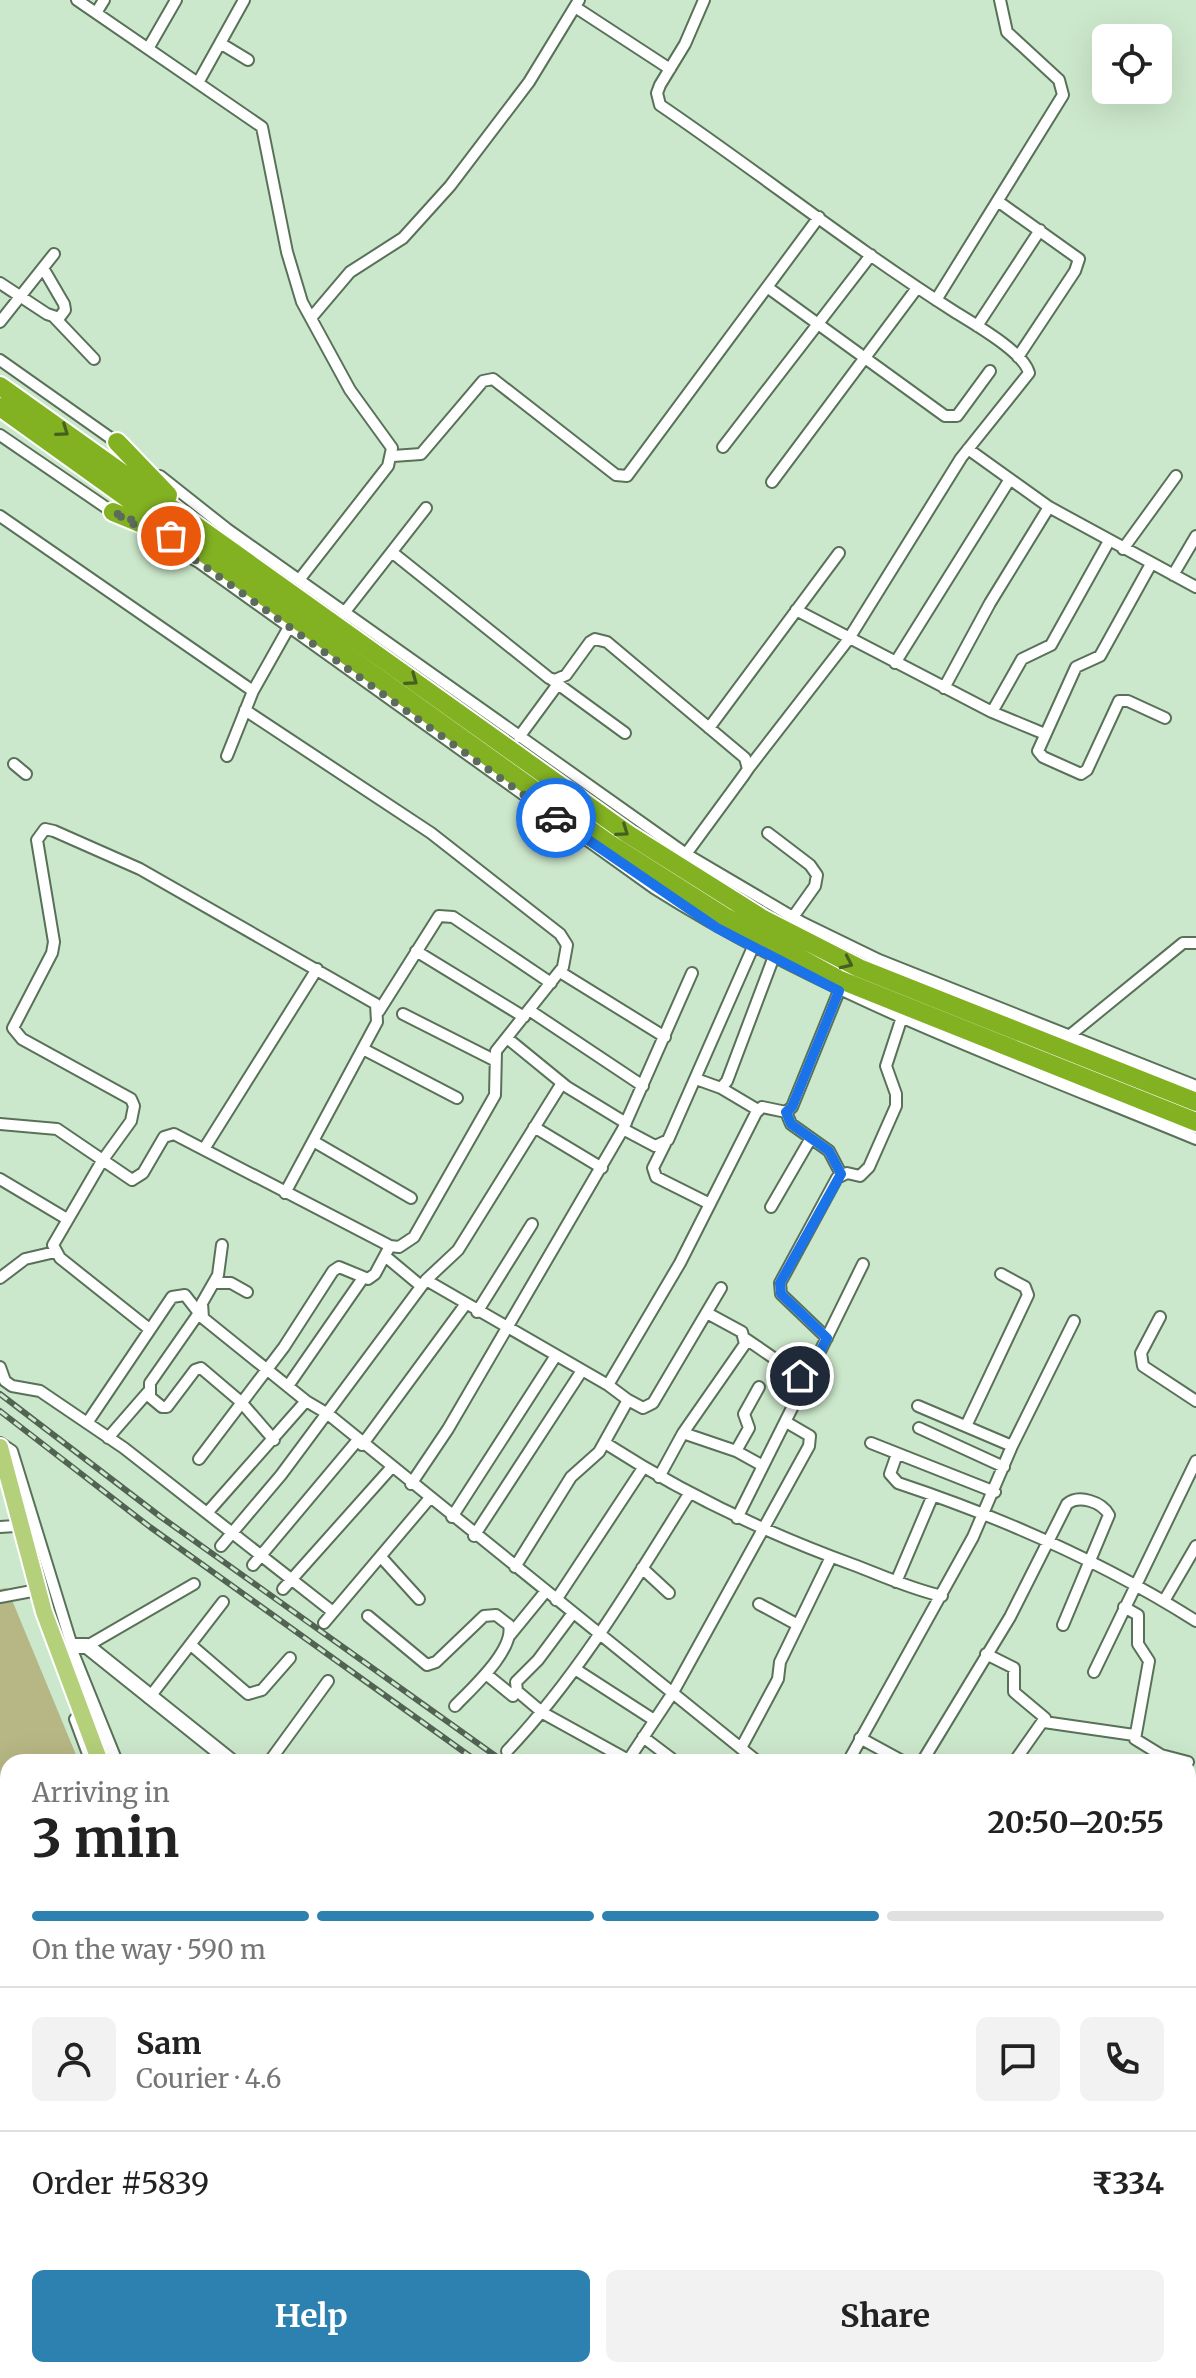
<!DOCTYPE html>
<meta charset="utf-8">
<style>
:root{--surface:#fff;--page:#f2f2f2;--text:#222;--muted:#767676;--line:#e0e0e0;--accent:#2d81b1}
body{margin:0;font-family:Merriweather,serif;background:var(--page);color:var(--text);height:100vh;display:flex;flex-direction:column;font-size:30px;white-space:nowrap}
*{box-sizing:border-box;margin:0}
p{font-size:26px;color:var(--muted)}
.icon{flex:none;width:44px;height:44px;fill:none;stroke:currentColor;stroke-width:2;stroke-linecap:round;stroke-linejoin:round}
.map{position:relative;flex:1;overflow:hidden}
.drawer{position:absolute;left:0px;top:1754px;width:1196px;height:624px;display:flex;flex-direction:column;background:var(--surface);border-radius:24px 24px 0 0;box-shadow:0 8px 32px #0002}
.drawer>*{flex:none}
.fabs{position:absolute;left:1092px;top:24px;display:grid;gap:16px}
.fabs a{display:grid;place-items:center;width:80px;height:80px;border-radius:12px;background:var(--surface);box-shadow:0 8px 32px #0002;font-size:40px}
.pin{position:absolute;display:grid;place-items:center;width:68px;height:68px;color:#fff;margin:-34px;border:4px solid #fff;border-radius:50%;box-shadow:0 2px 8px #0007}
.courier{position:absolute;display:grid;place-items:center;width:80px;height:80px;margin:-40px;border:6px solid #1a73e8;border-radius:50%;background:#fff;color:#222;box-shadow:0 2px 10px #0007}
.summary em{font-style:normal;font-weight:700}
.summary div{display:flex;flex-direction:column-reverse}
.summary{display:flex;align-items:center;justify-content:space-between;height:136px;padding:0 32px}
h1{font-size:52px;font-weight:700;line-height:60px}
.bar{display:grid;grid-template-columns:repeat(4,1fr);gap:12px 8px;align-content:center;height:96px;padding:0 32px}
.bar i{height:10px;border-radius:6px;background:var(--line)}
.bar .on{background:var(--accent)}
.bar p{grid-column:span 4}
.line{display:flex;align-items:center;gap:20px;padding:0 32px;border-top:2px solid var(--line)}
.line div{flex:1}
.round{display:grid;place-items:center;flex:none;width:84px;height:84px;border-radius:12px;background:var(--page)}
.button{display:flex;gap:16px;margin-top:auto;padding:16px 32px}
.button a{flex:1;height:92px;border-radius:12px;background:var(--accent);color:#fff;font-size:32px;font-weight:700;line-height:92px;text-align:center}
.button a+a{background:var(--page);color:var(--text)}
.map>svg:first-child{display:block}
.built{fill:#bbddbc}
.green{fill:#b6b784}
.lines{fill:none;stroke-linecap:round;stroke-linejoin:round}
.street-casing{stroke:#587158;stroke-width:14}
.secondary-casing{stroke:#587158;stroke-width:18}
.primary-casing{stroke:#fff;stroke-width:20}
.highway-casing{stroke:#fff;stroke-width:22}
.street{stroke:#fff;stroke-width:10}
.secondary{stroke:#fff;stroke-width:14}
.primary{stroke:#b4d07a;stroke-width:16}
.highway{stroke:#82b122;stroke-width:18}
.rail-casing{stroke:#526253;stroke-width:6}
.rail{stroke:#cce8cc;stroke-width:3;stroke-dasharray:9;stroke-linecap:butt}
.oneway{stroke:#476021}
.done{stroke:#5c6c5c;stroke-width:8;stroke-dasharray:0 14.4}
.route{stroke:#1a73e8;stroke-width:10}
</style>
<div class="map">
<svg width="1196" height="2378" viewBox="0 0 1196 2378">
<rect width="100%" height="100%" fill="#cce8cc"/>
<path class="built" d="M8 1971V2170L0 2172V1973Z"/>
<path class="green" d="M7 1588 79 1762H8V1838L0 1841V1589Z"/>
<g class="lines">
<g class="street-casing">
<path id="street" d="M77 0 262 127 287 252 302 302 350 390 392 448 388 466 299 580
M704 0 685 44 660 85 657 93 660 105C760 173 854 248 955 312 974 324 1024 352 1029 373L961 458 848 640 748 769
M575 7 670 69
M96 13 104 0
M220 43 248 60
M149 47 176 0
M199 81 244 0
M999 202 1079 259 1075 271 1018 357
M0 283 47 314 59 318 65 310 64 304 43 268
M767 287 945 416H957L990 371
M936 300 1063 95 1059 80 1007 32 1000 0
M54 317 94 359
M311 318 350 272 403 238 450 186 529 82 579 0
M0 322 54 254
M977 326 1040 230
M0 360 119 444
M0 435 114 513
M723 447 871 255
M968 449 1049 507 1196 587
M393 456 421 454 483 381 493 379 616 475 627 476 819 217
M160 476 227 529 686 854 803 923 879 960 1196 1086
M772 482 917 288
M0 516 253 691
M152 535 200 563 654 888C823 995 1012 1063 1196 1139
M1123 549 1176 476
M393 553 549 678 555 680 566 675 590 642 595 639 607 642 745 758 748 769 744 775 686 854
M1151 564 1100 656 1076 667 1038 751 1043 757 1081 774 1087 770 1119 701H1128L1165 718
M1173 575 1196 536
M796 610 992 712 1045 734
M344 613 426 508
M895 663 1010 479
M551 679 625 733
M944 688 990 603 1049 507
M992 712 1022 659 1051 645 1109 541
M709 728 839 553
M519 737 558 684
M227 756 253 691 289 627
M14 764 26 774
M768 833 810 865 817 875 815 886 793 917
M416 951 524 1017
M560 972 665 1037
M529 1010 643 1086
M379 1011 439 916 453 917 551 983
M403 1014 494 1060
M1069 1036 1183 943H1196
M507 1038 567 1087 626 1123
M363 1049 457 1098
M696 1079 721 1088 727 1081 773 959
M721 1088 758 1110
M786 1112 791 1124 829 1151 841 1174
M0 1124 57 1129 132 1180 143 1173 164 1137 174 1134 390 1246 399 1247 414 1237 495 1095 496 1051 563 967 567 945 560 934 431 833 245 710
M534 1127 602 1168
M623 1129 655 1146 668 1140 753 947
M313 1141 411 1198
M665 1144 653 1168 656 1177 710 1204
M204 1149 317 969
M0 1179 67 1219
M771 1207 811 1138
M222 1245 218 1275 202 1303 203 1318 306 1401 328 1414 758 1762
M385 1256 421 1286
M0 1278 25 1259 55 1252
M426 1280 608 1385 628 1400 599 1452 571 1477 515 1567
M214 1283H231L247 1292
M201 1310 150 1383V1397L162 1407H167L195 1370 201 1368 241 1402 274 1440
M477 1312 532 1224
M1160 1317 1141 1353 1143 1366 1196 1401
M148 1328 60 1258 53 1245 102 1161 131 1121 134 1106 131 1099 22 1039 13 1028 52 953 54 942 37 840 45 829 54 831 140 869 376 1004 377 1022 285 1193
M827 1338 781 1294 780 1283 837 1178 847 1173 860 1176 869 1167 896 1106V1094L886 1066 902 1017
M0 1367 5 1381 12 1386 40 1391 124 1448 333 1612
M804 1384 863 1264
M608 1385 680 1263 756 1113 762 1107 786 1112 792 1107 839 991
M288 1386 363 1278
M628 1400 643 1408 653 1403 721 1288
M918 1406 1012 1446
M87 1423 172 1297 185 1295 199 1313
M966 1426 1028 1295 1025 1287 1001 1274
M919 1428 1004 1467
M683 1433 736 1451 763 1466
M108 1438 148 1392
M0 1443 12 1451 72 1646
M605 1443C684 1494 766 1533 854 1565 883 1576 911 1589 942 1596
M871 1443 995 1492
M362 1445 465 1305
M736 1451 749 1428 744 1414 759 1387
M897 1454 890 1474 898 1483C1003 1518 1103 1562 1196 1621
M199 1459 284 1347 333 1271 339 1267 368 1279 375 1274 390 1246
M659 1477 683 1433 745 1344 742 1332 707 1313
M411 1484 448 1429 623 1129 692 973
M207 1513 306 1401
M452 1517 555 1357
M737 1518 804 1384 800 1376 746 1339
M0 1527 15 1526
M474 1536 581 1372
M221 1546 281 1475 426 1280 458 1250 562 1083
M381 1557 419 1599
M253 1565 357 1441
M642 1568 669 1593
M896 1582 933 1495
M283 1589 391 1468
M0 1597 32 1591
M556 1600 643 1468
M1164 1601 1196 1546
M759 1604 798 1625
M1124 1607 1138 1615V1644L1149 1661 1135 1739 1161 1755 1188 1762
M573 1613 538 1660 516 1682 517 1691 543 1713 628 1760
M368 1616 427 1665 436 1662 484 1616 496 1615 509 1625C515 1650 471 1689 455 1706
M324 1623 429 1499
M510 1635 546 1591
M191 1645 248 1694 262 1690 290 1658
M87 1646 194 1584
M986 1654 1014 1668V1692L1045 1718 1014 1762
M575 1669 654 1720
M1094 1672 1196 1461
M486 1674 513 1696
M149 1698 223 1602
M75 1719 91 1762
M1044 1722 1134 1735
M643 1737 676 1762
M860 1738 904 1762
M741 1748 778 1679 780 1662 831 1557
M507 1751C579 1675 633 1583 689 1494
M269 1762 328 1681
M627 1762 672 1694 809 1446 810 1436 786 1422
M848 1762 973 1537 1012 1446 1074 1321
M922 1762 1010 1617 1067 1504C1079 1494 1102 1502 1109 1515L1063 1625
M1188 1800 1196 1803
M1188 1882 1190 1855 1196 1842
M1188 1917 1196 1923
M1188 1973 1196 1958
M1188 2023 1196 2027"/>
</g>
<g class="secondary-casing">
<path id="secondary" d="M115 1762 71 1653 72 1646H87L232 1762
M1188 2165 1196 2166
M990 2370 999 2378
M405 2373 567 2378
M117 2378 124 2370
M372 2378 385 2377"/>
</g>
<g class="primary-casing">
<path id="primary" d="M0 1447 44 1612 100 1762
M386 2370V2378
M404 2378 405 2370"/>
</g>
<g class="highway-casing">
<path id="highway" d="M0 386 628 834 763 919 859 968 1196 1102
M0 407 607 842 727 918 838 979 1196 1122
M117 442 168 495
M113 512 164 533"/>
</g>
<use href="#street" class="street"/>
<use href="#secondary" class="secondary"/>
<use href="#primary" class="primary"/>
<use href="#highway" class="highway"/>
<g class="rail-casing">
<path id="rail" d="M0 1394 161 1517 504 1762
M0 1411 150 1527 478 1762
M1188 2245 1196 2251
M1188 2261 1196 2266"/>
</g>
<use href="#rail" class="rail"/>
</g>
<defs><path id="oneway-chevron" d="M-2-3.5L2.5 0L-2 3.5" fill="none" stroke-width="1.6" stroke-linecap="round" stroke-linejoin="round" transform="scale(2)"/></defs>
<g class="oneway">
<use href="#oneway-chevron" transform="translate(63 431) rotate(35)"/>
<use href="#oneway-chevron" transform="translate(412 680) rotate(36)"/>
<use href="#oneway-chevron" transform="translate(623 831) rotate(35)"/>
<use href="#oneway-chevron" transform="translate(847 963) rotate(25)"/>
</g>
<g class="lines">
<path class="done" d="M171 536 113 512 200 563 556 818"/>
<path class="route" d="M556 818 717 928 839 991 792 1107 786 1112 791 1124 829 1151 841 1174 780 1283 781 1294 827 1338 804 1384 800 1376"/>
</g>
</svg>
<div class="fabs">
<a><svg class="icon" aria-label="locate" viewBox="0 0 24 24"><circle cx="12" cy="12" r="6"/><path d="M12 2v4M12 18v4M2 12h4M18 12h4"/></svg></a>
</div>
<div class="pin" style="left:171px;top:536px;background:#ea580c"><svg class="icon" aria-label="bag" viewBox="0 0 24 24"><path d="M5 8h14l-1 12H6zM9 8a3 3 0 0 1 6 0"/></svg></div>
<div class="pin" style="left:800px;top:1376px;background:#1f2937"><svg class="icon" aria-label="home" viewBox="0 0 24 24"><path d="M3 11l9-7 9 7M6 9v11h12V9"/></svg></div>
<div class="courier" style="left:556px;top:818px"><svg class="icon" aria-label="car" viewBox="0 0 24 24"><path d="M5 17H2v-5l4-1 3-4h7l3 4 3 1v5h-3M9 17h6M6 11h13"/><circle cx="7" cy="17" r="2"/><circle cx="17" cy="17" r="2"/></svg></div>
<section class="drawer">
<div class="summary"><div><h1>3 min</h1><p>Arriving in</p></div><em>20:50–20:55</em></div>
<div class="bar"><i class="on"></i><i class="on"></i><i class="on"></i><i></i><p>On the way · 590 m</p></div>
<div class="line" style="height:144px"><a class="round"><svg class="icon" aria-label="person" viewBox="0 0 24 24"><circle cx="12" cy="8" r="4"/><path d="M4 21q1-7 8-7t8 7"/></svg></a><div><b>Sam</b><p>Courier · 4.6</p></div><a class="round"><svg class="icon" aria-label="chat" viewBox="0 0 24 24"><path d="M4 5h16v11H9l-5 4z"/></svg></a><a class="round"><svg class="icon" aria-label="phone" viewBox="0 0 24 24"><path d="M5 4h4l2 5-3 2q2 4 5 5l2-3 5 2v4C11 20 4 13 5 4z"/></svg></a></div>
<div class="line" style="height:104px"><div>Order #5839</div><b>₹334</b></div>
<div class="button"><a>Help</a><a>Share</a></div>
</section>
</div>
